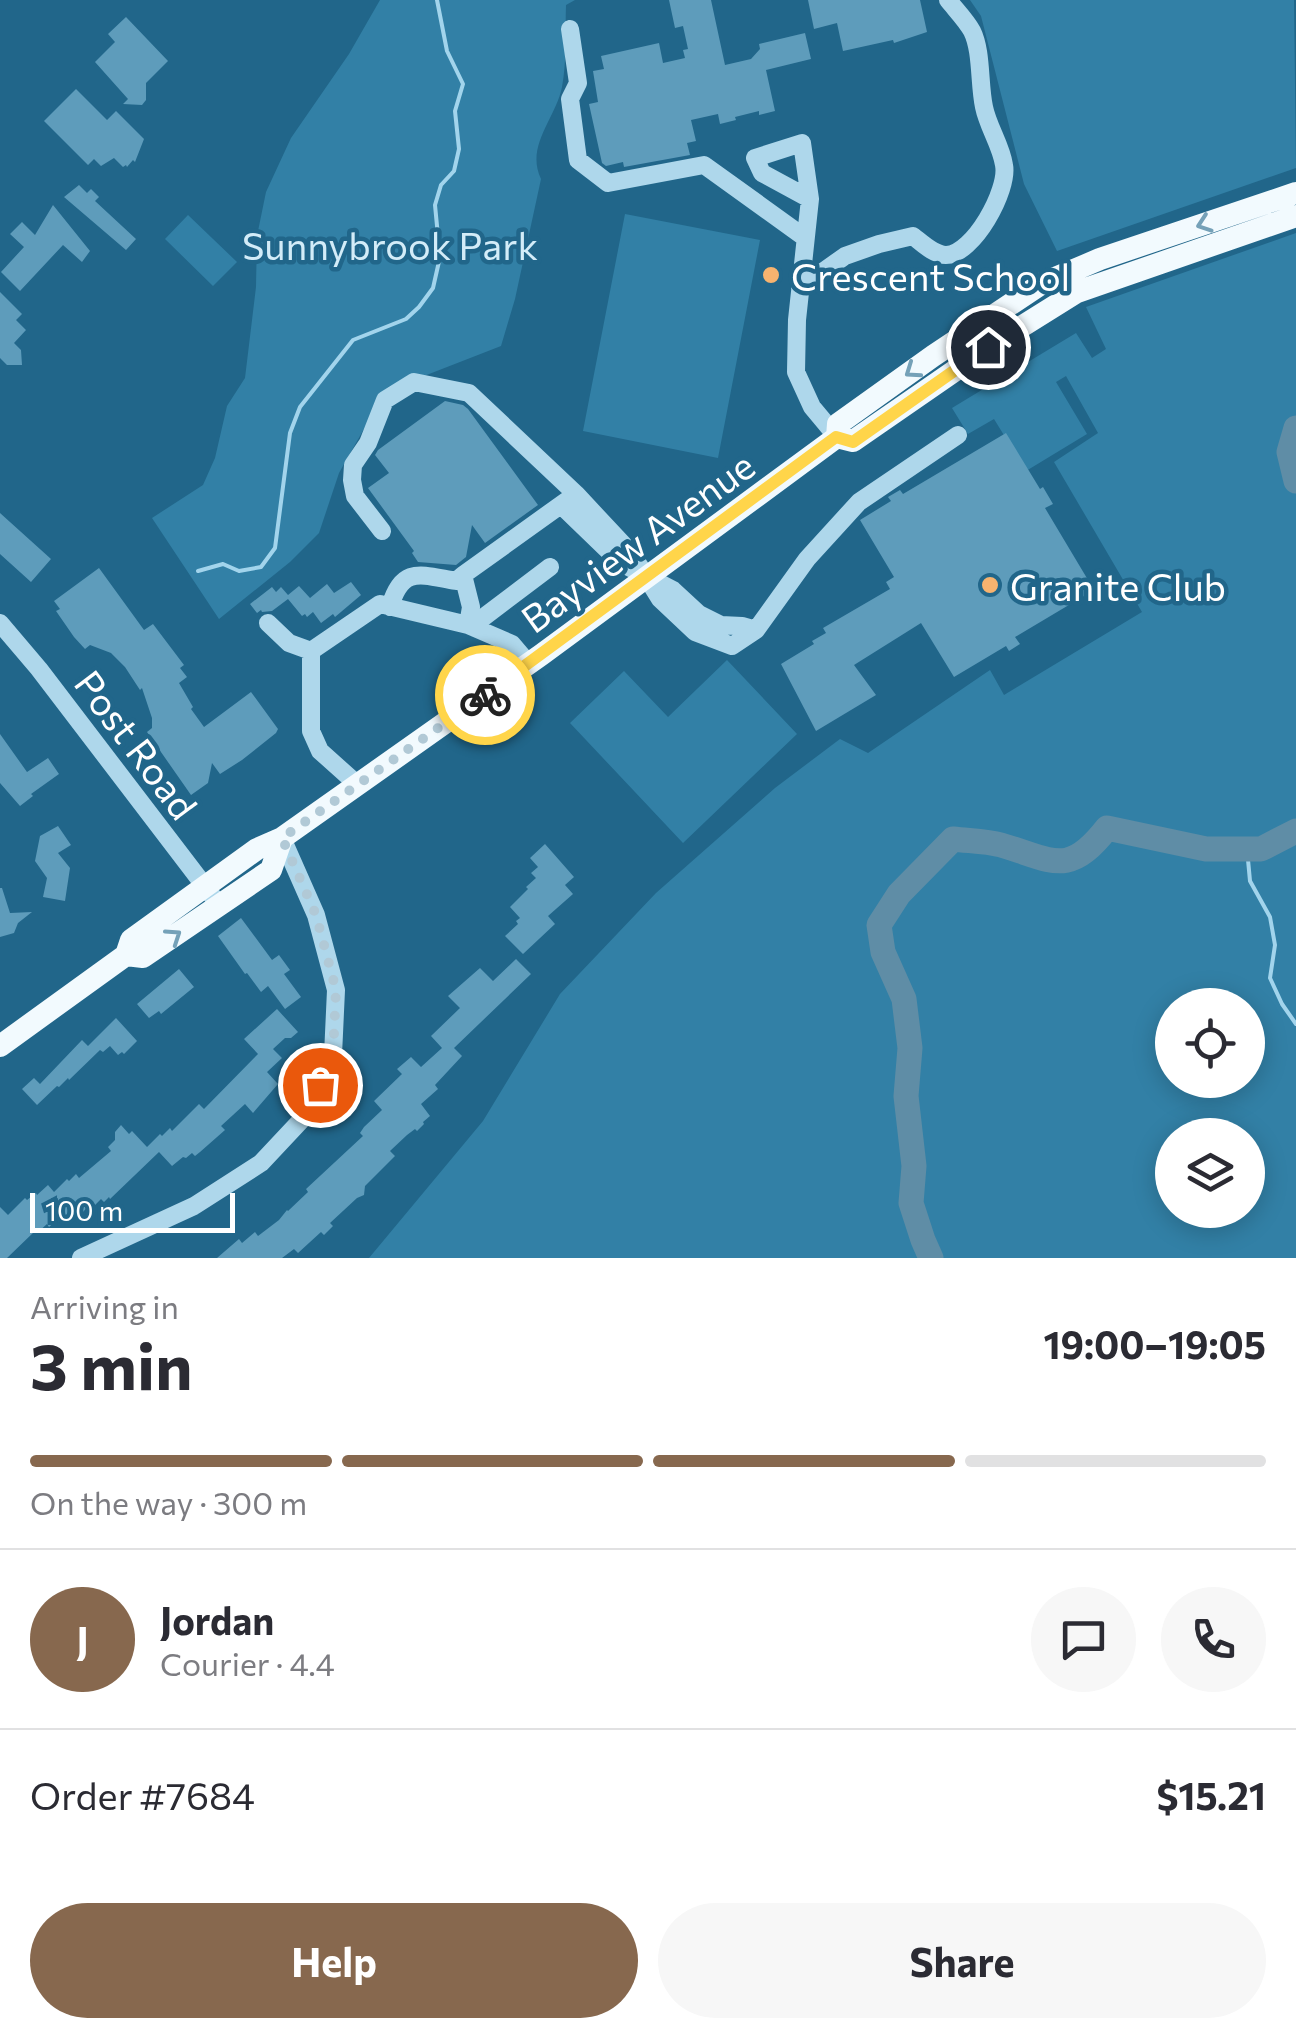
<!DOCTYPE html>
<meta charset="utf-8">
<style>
:root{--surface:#fff;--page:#f7f7f7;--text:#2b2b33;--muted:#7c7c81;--line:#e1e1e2;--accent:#87684e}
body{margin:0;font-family:Commissioner,sans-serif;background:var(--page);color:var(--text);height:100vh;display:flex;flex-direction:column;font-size:38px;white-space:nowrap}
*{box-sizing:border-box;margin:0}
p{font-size:32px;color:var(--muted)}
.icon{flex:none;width:55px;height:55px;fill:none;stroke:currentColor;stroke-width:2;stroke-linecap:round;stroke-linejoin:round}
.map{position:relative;height:1258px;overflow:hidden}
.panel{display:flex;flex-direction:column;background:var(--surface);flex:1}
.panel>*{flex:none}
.fabs{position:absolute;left:1155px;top:988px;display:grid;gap:20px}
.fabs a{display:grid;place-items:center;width:110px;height:110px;border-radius:50%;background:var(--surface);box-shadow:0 5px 25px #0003;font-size:50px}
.scale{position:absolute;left:30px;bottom:25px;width:205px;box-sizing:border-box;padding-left:10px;border:5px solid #fff;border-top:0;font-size:28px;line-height:35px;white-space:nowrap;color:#fff;-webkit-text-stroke:8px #21668a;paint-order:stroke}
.pin{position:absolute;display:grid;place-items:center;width:85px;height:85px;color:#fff;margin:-42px;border:5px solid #fff;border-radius:50%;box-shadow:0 2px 10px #0007}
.courier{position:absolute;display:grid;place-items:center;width:100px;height:100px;margin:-50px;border:8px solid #ffd54a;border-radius:50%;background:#fff;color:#222;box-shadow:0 2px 12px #0007}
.overview em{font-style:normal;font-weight:700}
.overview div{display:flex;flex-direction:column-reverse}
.overview{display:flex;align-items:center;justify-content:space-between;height:170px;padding:0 30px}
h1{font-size:65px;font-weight:700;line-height:75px}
.bar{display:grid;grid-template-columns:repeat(4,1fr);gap:15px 10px;align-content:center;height:120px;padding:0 30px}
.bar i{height:12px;border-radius:8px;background:var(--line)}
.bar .active{background:var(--accent)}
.bar p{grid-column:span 4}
.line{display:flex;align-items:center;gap:25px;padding:0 30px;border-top:2px solid var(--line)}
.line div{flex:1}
.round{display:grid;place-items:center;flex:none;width:105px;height:105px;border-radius:52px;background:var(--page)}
.button{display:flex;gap:20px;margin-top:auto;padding:20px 30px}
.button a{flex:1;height:115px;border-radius:60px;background:var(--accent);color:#fff;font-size:40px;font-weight:700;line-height:115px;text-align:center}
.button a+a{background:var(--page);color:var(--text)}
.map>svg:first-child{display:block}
.green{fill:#3280a6;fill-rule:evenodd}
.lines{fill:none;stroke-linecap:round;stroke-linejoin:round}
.stream{stroke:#a2d4ec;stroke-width:4}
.river{stroke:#5f8da6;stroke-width:25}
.building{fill:#5e9cbb}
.minor{stroke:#aed7eb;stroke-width:18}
.major{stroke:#f2fafe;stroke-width:22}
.oneway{stroke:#75a1b8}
.done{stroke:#b1c9d6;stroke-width:10;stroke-dasharray:0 18}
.route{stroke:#ffd54a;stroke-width:12}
.poi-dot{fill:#f7b36f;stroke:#21668a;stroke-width:4}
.labels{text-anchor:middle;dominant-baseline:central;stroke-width:9;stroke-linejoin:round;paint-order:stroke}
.park-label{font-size:38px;fill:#d3ecf8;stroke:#21668a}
.poi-label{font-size:38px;fill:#fff;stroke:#21668a;text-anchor:start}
.street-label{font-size:38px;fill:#fff;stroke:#21668a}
</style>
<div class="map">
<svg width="1296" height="1258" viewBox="0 0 1296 1258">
<rect width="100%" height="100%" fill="#21668a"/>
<path class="green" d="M380 0H575L566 5C565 32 567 61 562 87 556 118 525 146 541 179L515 299 501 346 406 383 365 427 339 473 319 533 290 562 219 619 152 518 203 485 215 458 227 406 245 378 256 287 257 236 266 192 291 138 349 54Z
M970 0H1294L1296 168 1057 251 1024 184 981 16Z
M625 214 760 240 718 458 583 431Z
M188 215 237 262 213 286 165 239Z
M1296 233V1258H369L483 1121 560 994 656 893 775 788 840 739 868 753 990 670 1004 695 1142 612 1054 462 1098 433 1066 376 1056 382 1087 434 1026 471 994 419 968 434 952 408 1076 333 1092 358 1106 349 1086 307ZM1172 1005H1248V1080H1172ZM1172 1135H1248V1210H1172Z
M727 660 797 734 683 843 570 723 624 671 668 717Z"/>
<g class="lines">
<path class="stream" d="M198 571 223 564 239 571 261 567 275 548 290 433 300 407 353 340 406 319 419 307 433 288 440 257 435 205 441 185 454 171 459 149 455 111 463 84 447 51 437 0
M1247 849 1250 881 1270 917 1275 945 1270 978 1282 1004 1296 1024"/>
<path class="river" d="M1296 428 1289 452 1296 481
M931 1258 923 1240 911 1203 914 1166 906 1096 910 1048 904 999 883 952 879 925 899 894 953 839C969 841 986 841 1001 845 1053 860 1068 878 1107 828L1206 849H1261L1296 831"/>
</g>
<path class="building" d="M669 0H711L725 65 751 59 760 49 759 44 805 33 811 59 766 70 775 111 759 115V111L735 117 736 120 720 124 718 114 691 120 696 141 687 143 690 155 624 167 623 162 606 166 602 163 589 104 598 102 593 71 604 69 601 56 659 43 663 63 685 58 683 50 688 49 683 26 675 28Z
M808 0H920L927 32 894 43 893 40 843 51 837 23 814 29Z
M126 17 168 61 146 83V100L142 105 123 104 128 99 95 62 115 42 108 34Z
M76 89 107 120 116 111 144 139 135 162 133 160 127 167 126 165 123 167 114 158 101 166 94 159 88 165 44 121Z
M79 185 87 193 91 189 99 197 95 201 136 239 126 250 64 197Z
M53 205 90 251 82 262 63 245 20 291 1 272 24 247 10 234 22 222 35 235Z
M0 292 22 314 16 320 26 330 14 343 21 350 22 365H7L0 358Z
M445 401 463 405 468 409 538 505 485 543 472 525 466 557 456 565 418 562 412 553 414 551 368 488 389 473 375 455 378 450Z
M1006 433 1040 489 1043 487 1053 504 1045 508 1094 590 1015 637 1020 644 1009 651 1006 646 954 677 921 623 854 665 876 695 816 731 781 664 814 644 812 641 826 633 823 628 890 589 886 582 894 577 860 520 891 501 888 497 900 490 903 494Z
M0 513 51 559 31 582 0 554Z
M99 568 144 630 153 624 184 665 180 668 187 677 179 683 193 707 191 709 204 727 251 692 278 729 276 733 242 760 220 774 212 763 208 783 191 795 147 732 152 728V718L142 688 140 690 125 667 111 653 90 645 85 649 74 637 56 611 60 609 54 601Z
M351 582 361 595 335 617 333 614 321 623 313 612 307 617 305 614 302 616 288 599 272 611 262 612 261 610 257 613 250 604 272 587 276 592 281 587 288 595 299 586 310 598 327 584 334 593Z
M0 734 27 772 48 758 59 774 31 794 33 796 20 806 0 783Z
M58 826 71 845 58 853 70 868 65 901 43 897 47 878 35 861 40 836Z
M545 844 574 877 565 885 573 894 548 916 555 924 523 954 505 936 518 924 516 921 520 918 510 907 528 889 526 887 536 878 531 873 538 867 530 858Z
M0 888H2L10 913 32 912 18 923 14 933 0 937Z
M241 918 272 960 279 955 290 970 284 974 301 997 285 1009 268 986 261 992 247 973 245 974 218 936Z
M516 959 531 974 454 1048 462 1056 435 1085 438 1089 421 1104 430 1116 423 1122 424 1124 417 1131 415 1129 407 1135 390 1151 395 1156 365 1186 364 1195 357 1198 330 1223 333 1226 324 1235 321 1232 298 1253 294 1249 282 1258H217L239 1239 242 1243 255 1232 258 1236 279 1220 287 1210 288 1211 308 1192 306 1189 363 1136 360 1133 364 1127 382 1110 374 1101 402 1074 397 1069 411 1057 421 1067 442 1048 431 1036 460 1008 448 996 480 968 493 981Z
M179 969 194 987 161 1014 159 1011 149 1018 137 1004Z
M277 1009 298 1032 291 1038H285L273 1049 282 1058 267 1072 278 1084 253 1113 245 1104 221 1126 225 1130 200 1152 195 1156 192 1153 186 1158 183 1157 172 1166 159 1152 110 1199 109 1197 104 1202 101 1199 95 1205 92 1202 82 1213 75 1206 59 1222 57 1220 49 1227 47 1224 37 1233 35 1231 7 1258H0V1207L8 1215 25 1198 27 1200 36 1193 37 1195 48 1185 54 1192 67 1179 69 1181 76 1174 79 1178 111 1151 108 1147 115 1140V1132L121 1125 129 1134 132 1131 147 1147 160 1134 162 1136 170 1128 172 1131 199 1104 204 1109 258 1054 244 1039Z
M116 1018 137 1041 124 1054 122 1052 118 1055 110 1046 103 1052 100 1050 69 1080 68 1078 59 1087 57 1086 37 1105 22 1089 34 1078 40 1084 82 1040 88 1046Z"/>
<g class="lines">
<path class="minor" d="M570 29 578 83 570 99 578 160 608 183 704 165 804 237
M810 199 762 173 755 158 802 143 810 199 797 320 796 372 812 407 837 437
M800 288 845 256 879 244 913 236C922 243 934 255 946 255 973 255 1009 190 1004 165 1001 145 988 127 984 107 979 84 982 51 972 31 966 20 956 10 948 0
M576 494 632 554 660 599 695 632 732 646 756 630 807 559 859 502 958 435
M561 505 621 563 673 590 699 614 721 625 742 626 756 630
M382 531 355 496 352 480 353 465 368 443 385 400 414 382 469 393 576 494 463 575 471 607 468 625
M390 607C402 565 421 575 456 581L463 575
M0 623 39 669 213 897
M268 623 289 643 311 651
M472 626 550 567
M358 785 320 751 311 731V651L380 604 468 625 512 644 529 664
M81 1258 194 1206 261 1163 306 1115 333 1055 336 990 316 915 282 838"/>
<path class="major" d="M837 437 853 441 989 347 1077 292 1296 216
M126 955 143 957 271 870 282 838
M0 1046 126 955 131 940 257 849 282 838 541 655 837 437 838 424 933 356 1041 284 1100 259 1296 193"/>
</g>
<defs><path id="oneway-chevron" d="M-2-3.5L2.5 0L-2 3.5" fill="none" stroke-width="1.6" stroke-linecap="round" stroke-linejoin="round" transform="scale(2.5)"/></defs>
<g class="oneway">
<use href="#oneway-chevron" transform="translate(1204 224) rotate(161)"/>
<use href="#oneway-chevron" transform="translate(912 371) rotate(145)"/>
<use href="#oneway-chevron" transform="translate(174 936) rotate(-34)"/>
</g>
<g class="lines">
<path class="done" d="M320 1085 333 1055 336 990 316 915 282 838 485 695"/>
<path class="route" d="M485 695 836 437 853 442 988 347"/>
</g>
<g class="poi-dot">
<circle cx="771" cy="275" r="10"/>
<circle cx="990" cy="585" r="10"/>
</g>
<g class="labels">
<g class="park-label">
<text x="390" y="244">Sunnybrook Park</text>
</g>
<g class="poi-label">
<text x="791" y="275">Crescent School</text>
<text x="1010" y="585">Granite Club</text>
</g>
<g class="street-label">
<text transform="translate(637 541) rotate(-36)">Bayview Avenue</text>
<text transform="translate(137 744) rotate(53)">Post Road</text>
</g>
</g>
</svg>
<div class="fabs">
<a><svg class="icon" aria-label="locate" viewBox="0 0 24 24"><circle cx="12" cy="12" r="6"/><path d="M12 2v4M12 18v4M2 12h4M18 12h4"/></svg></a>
<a><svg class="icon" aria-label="layers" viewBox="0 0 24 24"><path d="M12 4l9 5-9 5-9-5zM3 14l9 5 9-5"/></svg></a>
</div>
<div class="scale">100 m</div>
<div class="pin" style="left:320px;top:1085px;background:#ea580c"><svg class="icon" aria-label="bag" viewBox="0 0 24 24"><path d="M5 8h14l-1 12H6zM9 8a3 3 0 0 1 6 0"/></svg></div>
<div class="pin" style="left:988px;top:347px;background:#1f2937"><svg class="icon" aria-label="home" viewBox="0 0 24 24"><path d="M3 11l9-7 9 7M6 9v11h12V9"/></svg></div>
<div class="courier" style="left:485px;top:695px"><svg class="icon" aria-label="bike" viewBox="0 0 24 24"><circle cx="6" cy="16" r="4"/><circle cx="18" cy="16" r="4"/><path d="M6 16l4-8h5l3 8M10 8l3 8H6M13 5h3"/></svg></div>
</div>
<section class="panel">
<div class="overview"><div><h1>3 min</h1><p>Arriving in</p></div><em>19:00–19:05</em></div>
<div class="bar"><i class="active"></i><i class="active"></i><i class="active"></i><i></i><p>On the way · 300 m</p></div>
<div class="line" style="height:180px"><b class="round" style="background:var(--accent);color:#fff">J</b><div><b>Jordan</b><p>Courier · 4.4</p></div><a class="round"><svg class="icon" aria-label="chat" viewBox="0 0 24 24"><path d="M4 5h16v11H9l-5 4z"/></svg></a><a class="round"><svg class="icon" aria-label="phone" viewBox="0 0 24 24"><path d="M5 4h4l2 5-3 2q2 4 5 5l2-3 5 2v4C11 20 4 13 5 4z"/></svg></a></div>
<div class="line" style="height:130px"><div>Order #7684</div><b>$15.21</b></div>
<div class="button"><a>Help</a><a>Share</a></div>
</section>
